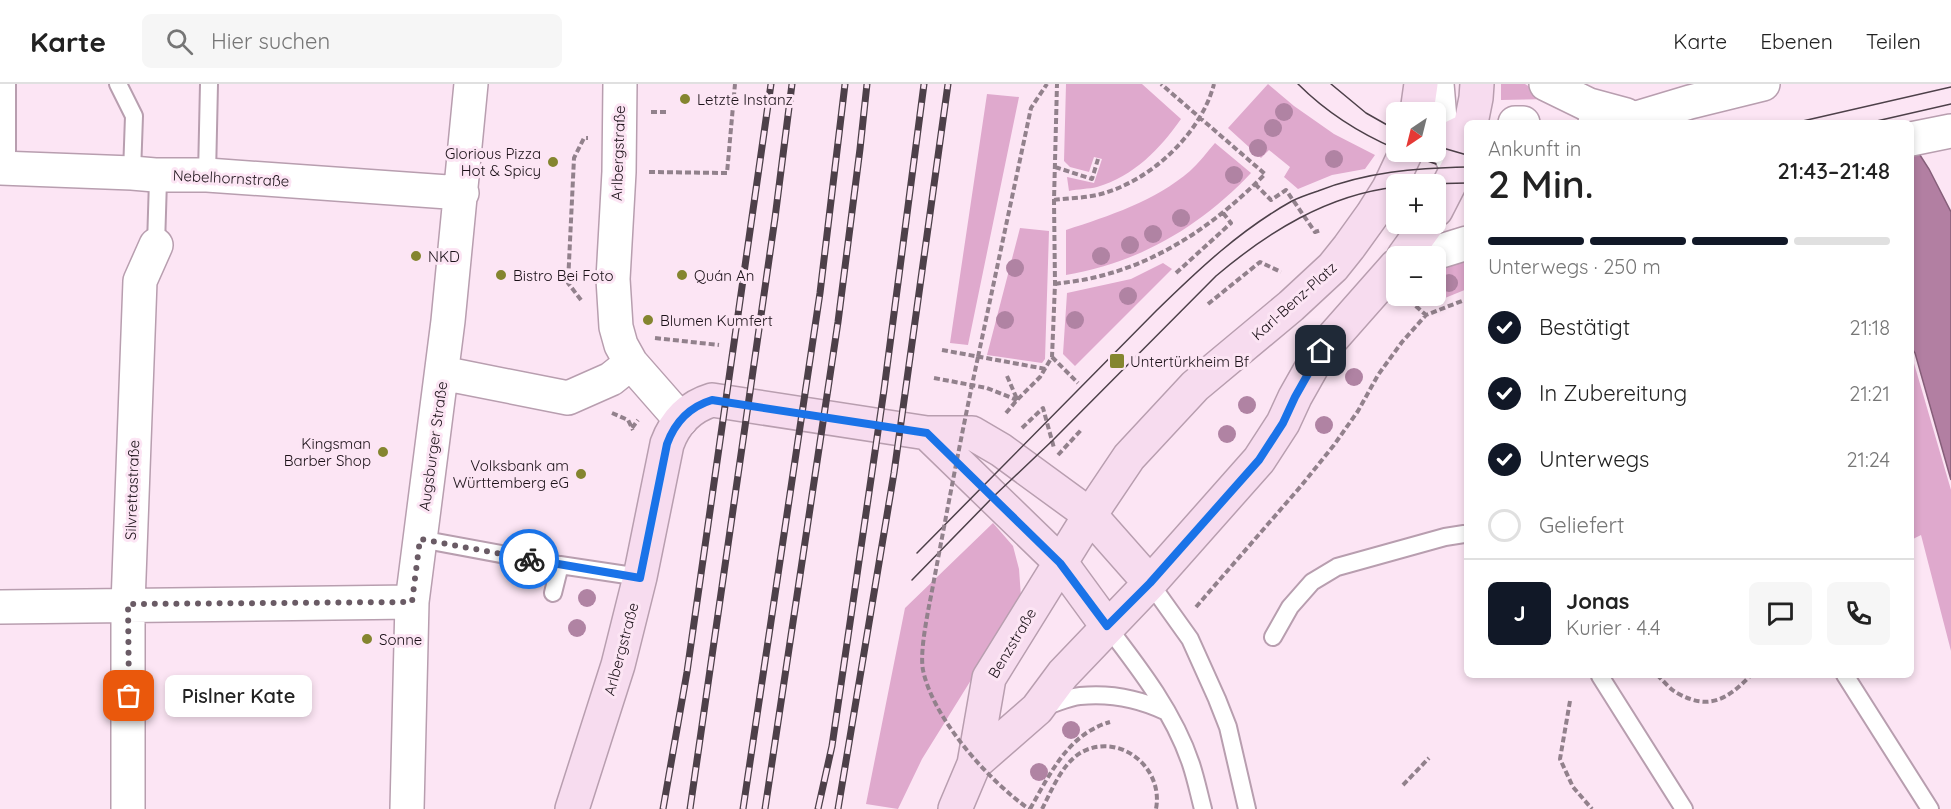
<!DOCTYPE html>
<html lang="de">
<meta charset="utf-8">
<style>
:root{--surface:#fff;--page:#f6f6f6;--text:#222;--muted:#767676;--line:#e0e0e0;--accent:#111827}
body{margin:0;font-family:Quicksand,sans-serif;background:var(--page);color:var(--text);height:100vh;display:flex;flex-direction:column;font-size:22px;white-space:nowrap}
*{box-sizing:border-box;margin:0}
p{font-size:20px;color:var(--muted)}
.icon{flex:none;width:33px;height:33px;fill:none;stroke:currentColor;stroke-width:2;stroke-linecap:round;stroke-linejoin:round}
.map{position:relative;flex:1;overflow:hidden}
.panel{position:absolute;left:1464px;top:36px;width:450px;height:558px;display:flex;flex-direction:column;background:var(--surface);border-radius:9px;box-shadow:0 3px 9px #0003}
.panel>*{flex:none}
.needle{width:39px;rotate:215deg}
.controls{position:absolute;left:1386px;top:18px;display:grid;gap:12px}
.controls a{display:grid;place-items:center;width:60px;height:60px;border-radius:9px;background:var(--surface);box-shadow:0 3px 9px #0003;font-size:30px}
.pin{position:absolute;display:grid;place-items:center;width:51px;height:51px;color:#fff;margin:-26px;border-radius:12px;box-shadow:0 3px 9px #0006}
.courier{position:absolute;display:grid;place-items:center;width:60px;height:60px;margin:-30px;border:4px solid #1a73e8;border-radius:50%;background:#fff;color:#222;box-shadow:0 2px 8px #0007}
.bubble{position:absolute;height:42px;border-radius:9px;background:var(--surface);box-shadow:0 3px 9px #0003;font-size:20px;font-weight:600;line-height:42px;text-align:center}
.overview em{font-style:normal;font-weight:600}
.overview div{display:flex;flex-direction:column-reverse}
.overview{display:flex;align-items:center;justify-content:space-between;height:102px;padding:0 24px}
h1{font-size:39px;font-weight:600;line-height:45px}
.bar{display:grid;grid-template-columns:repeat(4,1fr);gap:9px 6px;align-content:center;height:72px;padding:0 24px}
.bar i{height:8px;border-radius:4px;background:var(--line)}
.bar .selected{background:var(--accent)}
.bar p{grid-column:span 4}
.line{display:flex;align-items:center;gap:15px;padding:0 24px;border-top:2px solid var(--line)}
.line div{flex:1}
.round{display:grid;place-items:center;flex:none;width:63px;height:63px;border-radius:9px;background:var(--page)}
ol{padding:0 24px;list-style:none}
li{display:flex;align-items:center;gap:18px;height:66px}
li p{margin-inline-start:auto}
li .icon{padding:6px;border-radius:50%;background:var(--accent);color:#fff;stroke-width:4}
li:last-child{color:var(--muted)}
li i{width:33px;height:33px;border:3px solid var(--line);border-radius:50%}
header{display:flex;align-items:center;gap:36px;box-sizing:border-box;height:84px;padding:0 30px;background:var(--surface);border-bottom:2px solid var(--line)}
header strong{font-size:28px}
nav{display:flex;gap:33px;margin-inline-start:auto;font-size:21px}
.search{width:420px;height:54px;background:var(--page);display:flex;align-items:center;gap:15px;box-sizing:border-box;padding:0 21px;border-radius:9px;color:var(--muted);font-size:22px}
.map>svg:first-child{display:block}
.green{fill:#dfa9cd}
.water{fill:#b27fa2;stroke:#855e79;stroke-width:1.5}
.pier{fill:#fce5f4}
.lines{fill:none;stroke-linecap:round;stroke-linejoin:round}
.service-casing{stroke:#b89eaf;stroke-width:20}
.minor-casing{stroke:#b89eaf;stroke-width:36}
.tertiary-casing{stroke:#b89eaf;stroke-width:36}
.secondary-casing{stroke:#b89eaf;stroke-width:36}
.path{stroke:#92818c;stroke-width:4;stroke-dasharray:6 3;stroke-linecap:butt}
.service{stroke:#fff;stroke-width:16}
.minor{stroke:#fff;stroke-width:33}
.tertiary{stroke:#fff;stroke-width:33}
.secondary{stroke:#f7dcef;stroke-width:33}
.tram{stroke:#4d4049;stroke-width:1.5}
.rail-casing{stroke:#4d4049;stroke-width:7}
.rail{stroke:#fce5f4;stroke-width:4.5;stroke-dasharray:14;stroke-linecap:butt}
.path-bridge{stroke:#92818c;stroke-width:4;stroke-dasharray:6 3;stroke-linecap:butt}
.tree{fill:#b083a3}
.done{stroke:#6a5b65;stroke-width:6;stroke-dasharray:0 10.8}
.route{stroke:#1a73e8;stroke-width:8}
.poi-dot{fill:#84852f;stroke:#fce5f4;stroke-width:2}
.labels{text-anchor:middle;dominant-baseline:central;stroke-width:6;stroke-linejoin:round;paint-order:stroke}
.poi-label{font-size:15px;fill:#1b1118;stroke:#fce5f4;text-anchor:start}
.street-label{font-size:15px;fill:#1b1118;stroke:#fce5f4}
</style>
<header>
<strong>Karte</strong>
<div class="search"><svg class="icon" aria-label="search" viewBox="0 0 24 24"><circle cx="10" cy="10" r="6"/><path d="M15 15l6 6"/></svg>Hier suchen</div>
<nav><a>Karte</a><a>Ebenen</a><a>Teilen</a></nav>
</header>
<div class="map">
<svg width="1951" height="725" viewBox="0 0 1951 725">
<rect width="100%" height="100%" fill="#fce5f4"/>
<path class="green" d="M1066 0H1142L1181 35C1160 65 1134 92 1097 103 1089 105 1078 105 1069 107L1067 93 1094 99 1102 75 1094 73 1089 88 1070 83 1064 77Z
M1268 0 1294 22 1334 50 1375 71 1365 85 1332 91 1298 105 1284 93 1290 83 1269 66 1261 74 1228 44Z
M1501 0H1525L1549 15 1501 16Z
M987 10 1019 13 968 261 950 259Z
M1215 59 1251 89C1201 142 1139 179 1066 191V146C1109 132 1155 117 1190 87 1199 79 1207 68 1215 59Z
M1020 144 1049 147 1045 275 1042 279 987 271Z
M1467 170V205L1445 214 1436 208V186L1458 172Z
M1163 179 1172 185 1075 282 1063 270 1067 209 1131 195Z
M1911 269 1951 406V567L1921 451 1911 456Z
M993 439 1013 462 1019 485 1021 513 976 588 922 675 898 725 866 720 905 524Z"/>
<path class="water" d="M1911 57 1929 85 1951 128V396L1915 269 1911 263Z"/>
<path class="pier" d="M1718 0H1876L1902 39H1749Z"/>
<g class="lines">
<g class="service-casing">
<path id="service" d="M7 0V84
M118 0 134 32 132 89
M155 91 158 96 156 161
M207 91 209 0
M420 455 560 481 553 509
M560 481 640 493
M1150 499 1190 555 1217 615 1228 643 1247 725
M1107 542C1140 585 1174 629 1191 680 1196 695 1199 710 1203 725
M1273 553 1290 523 1312 498 1337 483 1445 453 1464 450
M1845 591 1930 725
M1600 592 1684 725
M1043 623C1055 620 1068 613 1080 612 1110 609 1140 615 1167 628"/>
</g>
<g class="minor-casing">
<path id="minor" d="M620 0 619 88 613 195 616 243 621 261 631 279 681 336
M0 84 132 89 155 91H207L462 109
M442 289 568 314 611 295 631 279
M0 523 412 518
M128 725V520L140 197 156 161
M407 725 412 518 448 237 471 0"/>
</g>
<g class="tertiary-casing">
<path id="tertiary" d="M1437 0 1441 47 1447 65 1457 83
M1546 0 1589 21 1626 31
M1515 39H1523
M1595 39 1640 33 1690 18 1763 0
M1911 55 1951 47
M1425 172 1467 159"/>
</g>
<g class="secondary-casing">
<path id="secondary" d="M1417 28 1421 0
M1471 39 1476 14 1477 0
M1436 61 1467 46
M1436 126 1458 83 1467 56
M1404 172 1427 140
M927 349 1061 479 1107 542
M974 680 1037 625 1063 590 1150 499 1259 376 1283 339 1295 313 1321 267 1396 182
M572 725 618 581 640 493 667 360C675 338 689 323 712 316L927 349H972L1001 366 1090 431 1150 499
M955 725 974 680 989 594 1090 431 1129 373 1195 302 1291 222 1333 183 1349 163 1372 131 1389 104 1406 68"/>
</g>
<path class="path" d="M651 28H669
M1055 83 1092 95 1098 75
M649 88 727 89 735 0
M1255 100 1271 116 1286 106 1315 148 1321 146
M1054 116C1069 114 1086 114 1101 110 1150 97 1201 50 1214 0
M1176 189 1231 139 1223 129
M1055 200C1067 198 1080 197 1092 194 1160 179 1217 139 1265 90L1161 0
M581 216 568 199 574 74 584 54H588
M1409 216 1426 231
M1208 220 1260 178 1281 188
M655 254 719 261
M942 266 1046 285
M978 273 1031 24 1047 0
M1052 273 1078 299
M1007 292 1017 315
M934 294 987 304 1017 316
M612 329 628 336 633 346
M1006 329 1017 316 1040 293 1052 273 1055 200 1054 116 1057 0
M632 344 638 336
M1022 344 1043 324 1054 364
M1058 371 1082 345
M1196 523 1301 402 1334 361 1358 327 1378 291 1402 258 1426 231 1467 215
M1657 591C1664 597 1670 606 1679 610 1710 627 1729 614 1751 591
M1570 617 1560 675 1573 703 1592 725
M1403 701 1429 674
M1030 725C1050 690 1068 650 1110 638
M1042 725C1052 706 1062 679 1082 668 1119 648 1164 683 1156 725"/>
<use href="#service" class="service"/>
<use href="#minor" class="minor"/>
<use href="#tertiary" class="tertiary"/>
<use href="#secondary" class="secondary"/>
<path class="tram" d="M1298 0C1325 27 1361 50 1396 65
M1331 0 1366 29 1396 46
M1794 39 1951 3
M1868 39 1951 20
M1436 62 1467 71
M1402 68 1436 80
M1423 100 1467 99
M917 469 1156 227C1198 186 1240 146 1292 117 1300 113 1309 110 1318 107 1366 88 1415 84 1467 83
M912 496 993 413 1052 357 1216 192C1268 148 1327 111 1396 103"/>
<g class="rail-casing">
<path id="rail" d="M663 725 687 588 771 0
M690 725 775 134 792 0
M743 725 820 209 845 0
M765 725 838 238 860 65 867 0
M818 725 832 662 884 306 924 0
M838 725 894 389 948 0"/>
</g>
<use href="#rail" class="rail"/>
<path class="path-bridge" d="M978 273C962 347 948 422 934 496 930 519 919 565 923 586 933 635 989 697 1029 725"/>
</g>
<g class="tree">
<circle cx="1284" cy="28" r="9"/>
<circle cx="1273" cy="44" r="9"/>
<circle cx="1258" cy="64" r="9"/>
<circle cx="1334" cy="75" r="9"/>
<circle cx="1234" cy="91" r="9"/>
<circle cx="1181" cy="134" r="9"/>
<circle cx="1153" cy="150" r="9"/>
<circle cx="1130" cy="161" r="9"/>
<circle cx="1101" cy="172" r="9"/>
<circle cx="1015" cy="184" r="9"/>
<circle cx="1449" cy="199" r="9"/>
<circle cx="1128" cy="212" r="9"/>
<circle cx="1005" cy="236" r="9"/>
<circle cx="1075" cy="236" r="9"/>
<circle cx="1354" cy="293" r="9"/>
<circle cx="1247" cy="321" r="9"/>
<circle cx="1324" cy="341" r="9"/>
<circle cx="1227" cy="350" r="9"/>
<circle cx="587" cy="514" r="9"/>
<circle cx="577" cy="544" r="9"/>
<circle cx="1071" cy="646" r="9"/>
<circle cx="1039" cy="688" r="9"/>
</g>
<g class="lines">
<path class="done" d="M129 612 128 520 412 518 420 455 529 475"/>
<path class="route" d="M529 475 640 494 667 360C675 338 689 323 712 316L927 349 1060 479 1107 542 1150 499 1259 376 1283 339 1295 313 1321 267"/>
</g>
<g class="poi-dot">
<circle cx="685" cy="15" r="6"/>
<circle cx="553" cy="78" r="6"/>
<circle cx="416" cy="172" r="6"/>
<circle cx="501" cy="191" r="6"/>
<circle cx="682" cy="191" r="6"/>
<circle cx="648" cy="236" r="6"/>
<rect x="1109" y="269" width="16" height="16" rx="3"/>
<circle cx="383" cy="368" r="6"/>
<circle cx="581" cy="390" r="6"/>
<circle cx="367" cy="555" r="6"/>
</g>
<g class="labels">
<g class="poi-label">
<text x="697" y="15">Letzte Instanz</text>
<text x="541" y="69" text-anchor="end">Glorious Pizza<tspan x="541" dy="17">Hot &amp; Spicy</tspan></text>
<text x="428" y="172">NKD</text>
<text x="513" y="191">Bistro Bei Foto</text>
<text x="694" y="191">Quán An</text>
<text x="660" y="236">Blumen Kumfert</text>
<text x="1130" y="277">Untertürkheim Bf</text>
<text x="371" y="359" text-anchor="end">Kingsman<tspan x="371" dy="17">Barber Shop</tspan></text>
<text x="569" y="381" text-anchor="end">Volksbank am<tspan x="569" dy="17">Württemberg eG</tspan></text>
<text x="379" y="555">Sonne</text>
</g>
<g class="street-label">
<text transform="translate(618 69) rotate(-88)">Arlbergstraße</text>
<text transform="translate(231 94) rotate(3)">Nebelhornstraße</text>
<text transform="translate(1294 217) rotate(-42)">Karl-Benz-Platz</text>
<text transform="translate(433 362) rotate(-82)">Augsburger Straße</text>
<text transform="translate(132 406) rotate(-88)">Silvrettastraße</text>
<text transform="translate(1012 559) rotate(-59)">Benzstraße</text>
<text transform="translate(621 565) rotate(-75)">Arlbergstraße</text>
</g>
</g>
</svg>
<div class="controls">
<a><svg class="needle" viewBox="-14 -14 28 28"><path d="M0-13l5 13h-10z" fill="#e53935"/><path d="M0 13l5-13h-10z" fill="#767676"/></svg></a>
<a>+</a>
<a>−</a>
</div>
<div class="pin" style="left:129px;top:612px;background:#ea580c"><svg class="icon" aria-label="bag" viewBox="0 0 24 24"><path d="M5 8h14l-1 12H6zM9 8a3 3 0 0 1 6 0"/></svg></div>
<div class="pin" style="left:1321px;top:267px;background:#1f2937"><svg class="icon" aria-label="home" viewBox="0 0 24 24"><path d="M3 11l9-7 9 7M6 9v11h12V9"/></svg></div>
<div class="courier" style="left:529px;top:475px"><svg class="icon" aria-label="bike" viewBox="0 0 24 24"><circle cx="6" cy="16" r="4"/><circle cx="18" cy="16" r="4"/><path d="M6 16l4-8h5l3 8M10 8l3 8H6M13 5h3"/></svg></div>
<div class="bubble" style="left:165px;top:591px;width:147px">Pislner Kate</div>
<section class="panel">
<div class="overview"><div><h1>2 Min.</h1><p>Ankunft in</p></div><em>21:43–21:48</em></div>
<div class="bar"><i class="selected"></i><i class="selected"></i><i class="selected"></i><i></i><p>Unterwegs · 250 m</p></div>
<ol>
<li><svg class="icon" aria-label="check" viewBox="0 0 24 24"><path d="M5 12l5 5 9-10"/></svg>Bestätigt<p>21:18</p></li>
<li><svg class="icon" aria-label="check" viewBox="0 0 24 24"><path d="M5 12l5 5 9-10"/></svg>In Zubereitung<p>21:21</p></li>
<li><svg class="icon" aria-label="check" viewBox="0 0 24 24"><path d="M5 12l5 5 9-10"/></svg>Unterwegs<p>21:24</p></li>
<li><i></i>Geliefert</li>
</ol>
<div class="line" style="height:108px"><b class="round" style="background:var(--accent);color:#fff">J</b><div><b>Jonas</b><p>Kurier · 4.4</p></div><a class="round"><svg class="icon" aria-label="chat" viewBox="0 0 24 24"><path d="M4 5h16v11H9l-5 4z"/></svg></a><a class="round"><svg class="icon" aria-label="phone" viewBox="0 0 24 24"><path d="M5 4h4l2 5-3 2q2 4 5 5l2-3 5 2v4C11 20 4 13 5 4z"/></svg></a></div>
</section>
</div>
